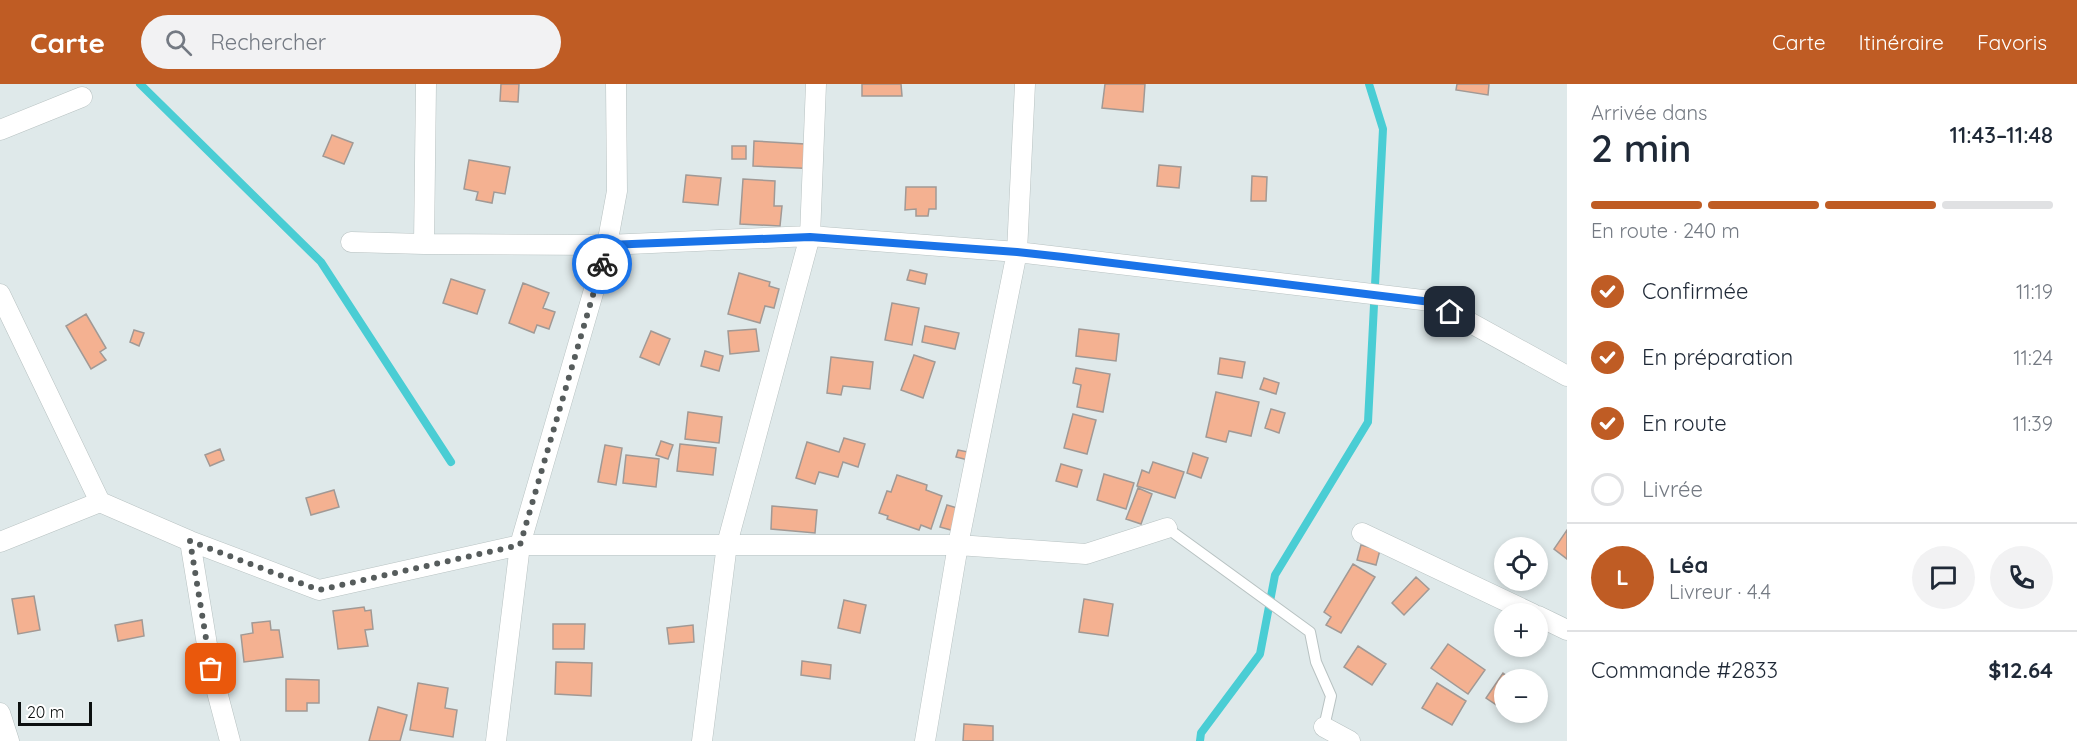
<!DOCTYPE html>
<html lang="fr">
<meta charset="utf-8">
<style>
:root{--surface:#fff;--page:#f2f2f3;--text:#1f2937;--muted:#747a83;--line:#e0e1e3;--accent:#bf5c24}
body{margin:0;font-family:Quicksand,sans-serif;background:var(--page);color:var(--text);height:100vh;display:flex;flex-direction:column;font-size:22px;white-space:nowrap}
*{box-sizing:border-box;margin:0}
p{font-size:20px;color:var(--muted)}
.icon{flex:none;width:33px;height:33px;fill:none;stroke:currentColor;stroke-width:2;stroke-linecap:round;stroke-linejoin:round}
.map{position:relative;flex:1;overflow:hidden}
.side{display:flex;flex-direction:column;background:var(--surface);width:510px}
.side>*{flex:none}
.tools{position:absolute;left:1494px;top:453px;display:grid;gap:12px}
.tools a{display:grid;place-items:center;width:54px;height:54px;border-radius:50%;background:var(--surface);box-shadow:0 3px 9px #0003;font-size:30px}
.scale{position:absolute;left:18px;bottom:15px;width:74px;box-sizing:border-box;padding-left:6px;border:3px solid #0c1010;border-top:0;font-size:16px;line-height:21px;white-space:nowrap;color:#0c1010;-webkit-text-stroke:4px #fff;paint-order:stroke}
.pin{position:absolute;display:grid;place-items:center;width:51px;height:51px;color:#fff;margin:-26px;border-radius:12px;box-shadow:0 3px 9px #0006}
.courier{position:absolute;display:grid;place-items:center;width:60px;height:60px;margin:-30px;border:4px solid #1a73e8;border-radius:50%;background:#fff;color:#222;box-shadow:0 2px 8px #0007}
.overview em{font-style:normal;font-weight:600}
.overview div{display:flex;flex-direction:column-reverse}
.overview{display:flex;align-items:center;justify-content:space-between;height:102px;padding:0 24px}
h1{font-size:39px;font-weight:600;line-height:45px}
.bar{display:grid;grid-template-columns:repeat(4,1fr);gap:9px 6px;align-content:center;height:72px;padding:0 24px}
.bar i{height:8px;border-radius:4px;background:var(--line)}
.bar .on{background:var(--accent)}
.bar p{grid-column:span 4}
.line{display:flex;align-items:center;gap:15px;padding:0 24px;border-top:2px solid var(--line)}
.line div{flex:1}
.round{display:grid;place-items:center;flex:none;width:63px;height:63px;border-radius:32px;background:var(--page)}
ol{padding:0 24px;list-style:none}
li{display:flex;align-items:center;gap:18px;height:66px}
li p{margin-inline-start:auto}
li .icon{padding:6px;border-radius:50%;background:var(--accent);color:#fff;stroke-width:4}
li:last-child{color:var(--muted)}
li i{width:33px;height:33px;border:3px solid var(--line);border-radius:50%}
header{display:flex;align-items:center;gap:36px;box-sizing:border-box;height:84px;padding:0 30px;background:var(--accent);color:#fff}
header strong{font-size:28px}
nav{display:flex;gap:33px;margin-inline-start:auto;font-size:21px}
.search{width:420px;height:54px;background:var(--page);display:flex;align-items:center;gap:15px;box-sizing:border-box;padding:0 21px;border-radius:33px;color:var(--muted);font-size:22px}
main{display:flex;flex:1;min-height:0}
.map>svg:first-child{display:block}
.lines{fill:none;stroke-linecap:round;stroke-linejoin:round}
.stream{stroke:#4acdd4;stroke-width:8}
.building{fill:#f4b191;stroke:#a19995;stroke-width:1.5}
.service-casing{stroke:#b8c2c2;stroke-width:12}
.minor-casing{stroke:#b8c2c2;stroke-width:21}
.service{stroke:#fff;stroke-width:10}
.minor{stroke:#fff;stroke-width:20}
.done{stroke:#565c5c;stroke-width:6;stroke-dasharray:0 10.8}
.route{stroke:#1a73e8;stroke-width:8}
</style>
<header>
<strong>Carte</strong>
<div class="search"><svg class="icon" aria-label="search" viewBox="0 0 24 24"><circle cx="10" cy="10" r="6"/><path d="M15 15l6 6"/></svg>Rechercher</div>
<nav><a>Carte</a><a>Itinéraire</a><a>Favoris</a></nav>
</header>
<main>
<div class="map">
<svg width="1567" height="657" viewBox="0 0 1567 657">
<rect width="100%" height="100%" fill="#dfe9ea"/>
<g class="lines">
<path class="stream" d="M140 0 321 178 451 378
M1200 657 1201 649 1260 570 1275 491 1368 338 1383 45 1369 0"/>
</g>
<path class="building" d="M501 0H519L518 18 500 17Z
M862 0H901L902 12H862Z
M1105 0H1145L1143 28 1102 24Z
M1457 0H1489L1488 11 1456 6Z
M332 51 353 59 344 80 323 72Z
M754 57 822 61 821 85 753 82Z
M732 62H746V75H732Z
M469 76 510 83 505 110 494 108 492 119 476 116 478 108 464 105Z
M1159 81 1181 83 1179 104 1157 102Z
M686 91 721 94 718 121 683 118Z
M1252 92 1267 93 1266 117H1251Z
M743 95 775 97 774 122H782L780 142 740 140Z
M906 103H936V125H929L928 132H916V125L905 126Z
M910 186 927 190 925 200 907 196Z
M739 189 770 198 769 202 779 205 774 224 765 222 760 239 728 230Z
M451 195 485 206 477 230 443 219Z
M523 199 549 209 543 224 555 228 549 245 537 241 534 249 509 239Z
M892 219 919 224 912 261 885 256Z
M86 230 106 264 100 268 106 276 91 285 66 242Z
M925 242 959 249 955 265 922 258Z
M756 245 759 267 730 270 728 247Z
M1079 245 1119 250 1116 277 1076 272Z
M134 246 144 249 139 262 130 258Z
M651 247 670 255 659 281 640 273Z
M705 267 723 272 719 287 701 282Z
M914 271 935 278 923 314 901 306Z
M831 273 873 278 870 305 843 302 841 311 827 309Z
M1220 274 1245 278 1242 294 1218 290Z
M1076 284 1110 290 1103 328 1077 323 1081 301 1073 299Z
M1264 294 1279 299 1276 310 1260 305Z
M1216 308 1259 318 1251 352 1229 347 1226 358 1206 353Z
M1271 325 1285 329 1279 349 1265 344Z
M688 328 722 333 719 359 685 355Z
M1073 330 1096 336 1087 370 1064 364Z
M844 354 865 360 858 383 843 378 838 393 819 388 815 400 796 394 807 358 839 368Z
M661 357 673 361 668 375 656 371Z
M680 360 716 364 713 391 677 387Z
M605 361 622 364 616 401 598 398Z
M220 365 224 376 210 382 205 371Z
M958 366 973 369 972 377 956 373Z
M1193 369 1208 374 1201 394 1187 389Z
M626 371 659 375 656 403 623 399Z
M1153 378 1184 388 1175 414 1137 402 1142 386 1149 389Z
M1061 380 1082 386 1077 403 1056 397Z
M1104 390 1134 399 1126 425 1097 416Z
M897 391 927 401 926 406 942 412 931 445 921 441 919 446 887 435 888 432 879 429 887 407 891 408Z
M1138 404 1152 410 1141 440 1126 435Z
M334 406 339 423 311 431 306 414Z
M947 421 964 426 958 448 940 443Z
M772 422 817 426 815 449 771 445Z
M1567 446V475L1554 465Z
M1361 461 1380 466 1376 481 1357 476Z
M1353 480 1375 493 1341 549 1326 541 1331 533 1324 528Z
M1416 493 1429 505 1404 531 1392 519Z
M34 512 40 546 18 550 12 515Z
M1084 515 1113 520 1108 552 1079 548Z
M844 516 866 521 860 549 838 544Z
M364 523 365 527 371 526 373 545 365 546 368 562 338 565 333 527Z
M142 536 144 552 118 557 115 541Z
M270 537 271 546H279L283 573 244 578 241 551 253 549 252 539Z
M553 540H585L584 565H553Z
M693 541 694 558 669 560 667 544Z
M1448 560 1485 586 1468 610 1431 584Z
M1358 562 1386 580 1372 601 1344 583Z
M802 577 831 581 830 595 801 591Z
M556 578 592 579 591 612 555 610Z
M1503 589 1512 596H1504V626L1486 614Z
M286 595 319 596V619H307V627H286Z
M418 599 448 604 445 624 457 626 453 653 410 646Z
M1437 599 1466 617 1452 641 1422 624Z
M378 623 407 631 400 657H369Z
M1508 628H1524L1519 636Z
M964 640 993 642V657H963Z"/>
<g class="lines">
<g class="service-casing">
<path id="service" d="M1167 444 1310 548 1316 578 1331 612 1324 643"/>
</g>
<g class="minor-casing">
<path id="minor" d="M0 46 82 13
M351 158 424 160 607 161 810 152 1017 168 1431 217 1567 292
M424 160 426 0
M0 210 100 418
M1362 449 1533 530
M190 457 211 585 230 657
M0 458 100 418 190 457 319 506 520 461H958L1086 470 1167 444
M1538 532 1567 546
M0 629 9 657
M1324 643 1350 657
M496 657 520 461 607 161 617 107 616 0
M702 657 727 460 810 152 816 0
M925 657 958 461 1017 168 1025 0"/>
</g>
<use href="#service" class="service"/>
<use href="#minor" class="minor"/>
</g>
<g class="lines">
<path class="done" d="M211 585 190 457 319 506 520 461 602 180"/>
<path class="route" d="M602 180 607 161 810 153 1017 168 1063 173 1431 218 1450 228"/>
</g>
</svg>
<div class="tools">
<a><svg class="icon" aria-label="locate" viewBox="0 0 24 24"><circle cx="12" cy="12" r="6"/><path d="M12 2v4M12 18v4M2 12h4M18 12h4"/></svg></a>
<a>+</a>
<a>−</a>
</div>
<div class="scale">20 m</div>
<div class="pin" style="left:211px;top:585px;background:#ea580c"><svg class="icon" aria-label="bag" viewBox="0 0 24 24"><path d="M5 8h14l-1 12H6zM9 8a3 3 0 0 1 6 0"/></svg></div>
<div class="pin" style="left:1450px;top:228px;background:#1f2937"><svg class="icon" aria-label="home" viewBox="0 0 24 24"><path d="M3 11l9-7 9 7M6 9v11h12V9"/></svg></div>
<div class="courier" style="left:602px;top:180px"><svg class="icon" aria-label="bike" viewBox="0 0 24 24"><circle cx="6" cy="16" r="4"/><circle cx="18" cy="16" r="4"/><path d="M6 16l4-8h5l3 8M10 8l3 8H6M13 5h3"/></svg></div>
</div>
<section class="side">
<div class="overview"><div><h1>2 min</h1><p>Arrivée dans</p></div><em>11:43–11:48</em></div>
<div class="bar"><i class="on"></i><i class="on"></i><i class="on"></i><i></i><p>En route · 240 m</p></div>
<ol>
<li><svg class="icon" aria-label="check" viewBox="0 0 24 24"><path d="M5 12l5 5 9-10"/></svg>Confirmée<p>11:19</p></li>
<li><svg class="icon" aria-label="check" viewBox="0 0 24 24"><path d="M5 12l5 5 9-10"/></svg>En préparation<p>11:24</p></li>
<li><svg class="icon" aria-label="check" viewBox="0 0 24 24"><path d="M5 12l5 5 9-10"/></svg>En route<p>11:39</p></li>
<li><i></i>Livrée</li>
</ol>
<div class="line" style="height:108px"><b class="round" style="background:var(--accent);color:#fff">L</b><div><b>Léa</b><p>Livreur · 4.4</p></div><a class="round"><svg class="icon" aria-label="chat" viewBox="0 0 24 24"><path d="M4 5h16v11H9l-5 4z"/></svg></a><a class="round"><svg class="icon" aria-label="phone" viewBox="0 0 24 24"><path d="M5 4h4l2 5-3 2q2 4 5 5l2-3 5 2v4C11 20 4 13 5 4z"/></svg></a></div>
<div class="line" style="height:78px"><div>Commande #2833</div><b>$12.64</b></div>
</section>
</main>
